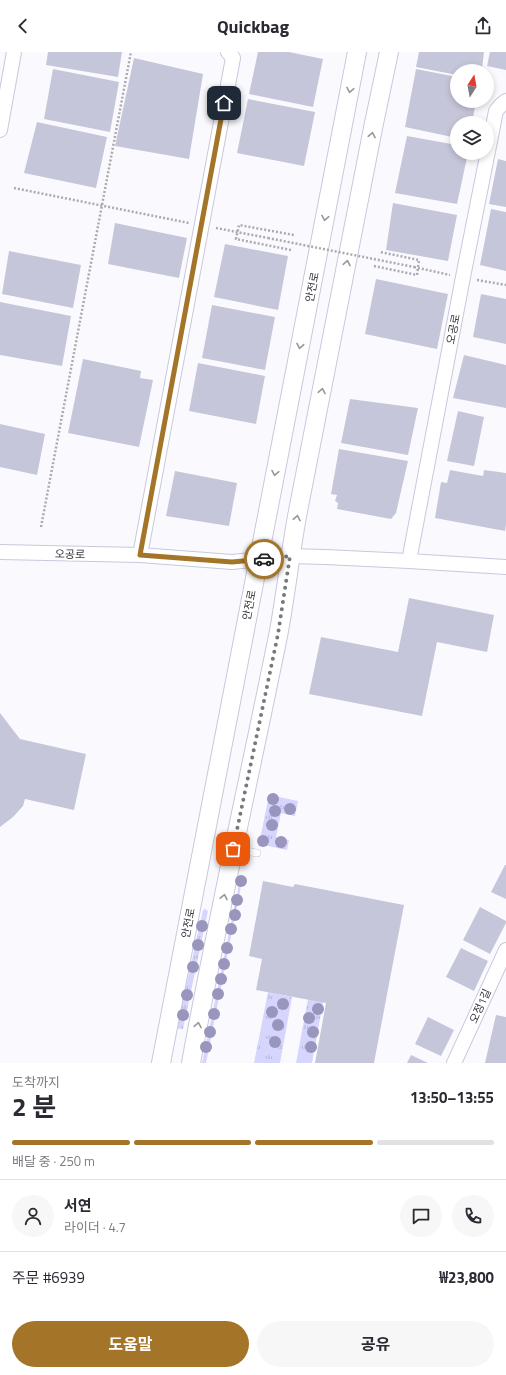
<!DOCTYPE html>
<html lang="ko">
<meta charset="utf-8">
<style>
:root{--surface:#fff;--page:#f7f7f7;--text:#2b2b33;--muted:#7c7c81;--line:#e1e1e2;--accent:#a47529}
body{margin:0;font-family:"Titillium Web","Noto Sans KR",sans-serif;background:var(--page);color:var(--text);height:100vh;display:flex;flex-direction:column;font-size:15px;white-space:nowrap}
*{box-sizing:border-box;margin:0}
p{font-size:13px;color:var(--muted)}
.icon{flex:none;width:22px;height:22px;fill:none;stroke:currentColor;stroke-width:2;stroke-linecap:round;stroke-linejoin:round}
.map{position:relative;height:1011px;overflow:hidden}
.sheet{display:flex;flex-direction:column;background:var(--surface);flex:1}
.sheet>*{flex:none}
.needle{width:26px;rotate:11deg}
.fabs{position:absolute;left:450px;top:12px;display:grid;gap:8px}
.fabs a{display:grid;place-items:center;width:44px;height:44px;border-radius:50%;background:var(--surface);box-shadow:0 2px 6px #0003;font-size:20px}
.pin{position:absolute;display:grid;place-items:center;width:34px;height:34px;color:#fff;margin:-17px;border-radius:8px;box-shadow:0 2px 6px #0006}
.courier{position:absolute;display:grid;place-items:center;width:40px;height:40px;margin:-20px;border:3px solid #a47529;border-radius:50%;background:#fff;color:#222;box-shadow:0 1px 5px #0007}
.overview em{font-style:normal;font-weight:700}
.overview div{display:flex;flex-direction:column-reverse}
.overview{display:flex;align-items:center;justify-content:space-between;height:68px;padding:0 12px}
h1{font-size:26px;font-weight:700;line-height:30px}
.bar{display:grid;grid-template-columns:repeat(4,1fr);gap:6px 4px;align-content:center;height:48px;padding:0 12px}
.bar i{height:5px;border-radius:3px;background:var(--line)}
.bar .selected{background:var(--accent)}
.bar p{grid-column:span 4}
.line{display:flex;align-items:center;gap:10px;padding:0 12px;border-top:1px solid var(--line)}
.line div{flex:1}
.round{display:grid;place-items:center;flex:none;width:42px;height:42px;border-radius:21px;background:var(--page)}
.action{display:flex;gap:8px;margin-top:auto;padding:8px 12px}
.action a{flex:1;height:46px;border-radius:24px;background:var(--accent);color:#fff;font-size:16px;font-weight:700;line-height:46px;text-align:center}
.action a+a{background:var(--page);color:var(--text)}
header{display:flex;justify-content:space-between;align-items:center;height:52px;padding:0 12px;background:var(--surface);font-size:18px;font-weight:700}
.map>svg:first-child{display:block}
.grass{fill:url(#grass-tufts)}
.building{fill:#c6c6da}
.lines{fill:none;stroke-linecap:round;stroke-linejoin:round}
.service-casing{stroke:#c8c8dc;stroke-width:8}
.minor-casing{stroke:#c8c8dc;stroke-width:16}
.tertiary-casing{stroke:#c8c8dc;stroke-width:20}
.path{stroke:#aaaaaf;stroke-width:2.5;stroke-dasharray:2 2;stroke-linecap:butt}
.service{stroke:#fff;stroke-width:7}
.minor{stroke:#fff;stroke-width:14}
.tertiary{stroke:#fff;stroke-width:18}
.path-bridge{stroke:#aaaaaf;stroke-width:2.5;stroke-dasharray:2 2;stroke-linecap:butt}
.tree{fill:#9995bd}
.oneway{stroke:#98989c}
.done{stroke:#78787f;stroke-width:4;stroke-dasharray:0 7.2}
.route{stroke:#a47529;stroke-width:5}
.labels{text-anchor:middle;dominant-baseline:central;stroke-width:3;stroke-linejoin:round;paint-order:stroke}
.street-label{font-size:11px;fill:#32323a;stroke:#fff}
</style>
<header><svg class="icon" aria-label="back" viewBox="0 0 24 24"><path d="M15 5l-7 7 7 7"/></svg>Quickbag<svg class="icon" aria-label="share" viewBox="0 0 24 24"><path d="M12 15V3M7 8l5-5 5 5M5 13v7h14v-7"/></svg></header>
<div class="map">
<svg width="506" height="1011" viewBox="0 0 506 1011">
<defs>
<pattern id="grass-tufts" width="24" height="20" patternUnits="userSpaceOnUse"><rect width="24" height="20" fill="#d5d5fd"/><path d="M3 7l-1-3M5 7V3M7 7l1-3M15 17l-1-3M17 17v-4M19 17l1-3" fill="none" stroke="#b7b7da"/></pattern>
</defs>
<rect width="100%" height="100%" fill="#fafafe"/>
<path class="grass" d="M269 743 298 749 295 764 281 761 276 785 289 788 287 798 259 792Z
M241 823 243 824 206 1011H202Z
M205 857 208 859 183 977H179L177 975 203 858Z
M268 940 292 945 280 1011H254Z
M308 947 323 950 312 1011H296Z"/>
<path class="building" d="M48 0H122L118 25 46 13Z
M258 0H289L323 7 313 55 249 42Z
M419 0H484L482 17 471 13 470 19H457V23L416 15Z
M490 0H506V18L487 14Z
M134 6 203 22 189 107 115 94Z
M53 17 119 30 110 80 44 67Z
M416 17 457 25V49H476L472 71H457V86L405 75Z
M248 47 315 60 304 114 237 101Z
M37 70 107 85 96 136 24 121Z
M407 84 457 93V101H468L457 152 395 141Z
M498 107 506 109V155L489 152Z
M393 151 457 163 448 209 386 198Z
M491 157 506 160V219L480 213Z
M115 171 187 186 179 226 108 212Z
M225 192 288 204 278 258 214 245Z
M9 199 81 213 73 256 2 242Z
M376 227 448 242 437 297 365 282Z
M481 242 506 247V292L473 285Z
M0 250 71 264 62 314 0 303Z
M212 253 275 265 265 318 202 306Z
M464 303 506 313V356L453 346Z
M83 307 141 319 140 326 153 328 139 395 68 381Z
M198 311 265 324 256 372 189 359Z
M350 347 418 356 408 403 341 391Z
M458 359 484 365 474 414 447 409Z
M0 372 45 382 37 423 0 415Z
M339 397 408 409 396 461 391 467 337 457 338 451 335 449 337 443 331 442Z
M450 418 483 424 484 418 506 421V472L505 479 435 466 441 430 447 431Z
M175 419 237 431 229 474 166 464Z
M409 546 494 563 487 600 437 590 422 664 309 642 321 585 398 600Z
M0 661 20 687 86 702 74 758 25 747 23 754 13 765 0 775Z
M505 813H506V847L491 840Z
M263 829 293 835 295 832 404 853 374 1011H315L326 951 256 938 262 907 249 904Z
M480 855 506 869V871L490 902 463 888Z
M461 896 488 909 474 939 446 925Z
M496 963 506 965V1011H485Z
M428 965 454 978 441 1004 415 992Z
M411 1003 428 1011H407Z"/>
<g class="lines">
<g class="service-casing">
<path id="service" d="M234 797 257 801"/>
</g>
<g class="minor-casing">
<path id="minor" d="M0 78 14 0
M0 500 140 503 232 510 290 504 325 505 409 509 506 515
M140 503 233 6 228 0
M409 509 463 225 496 59 501 53 506 49
M454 1011 506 898"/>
</g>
<g class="tertiary-casing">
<path id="tertiary" d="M161 1011 357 0
M191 1011C217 868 249 727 278 584 286 543 290 501 298 459L373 76 389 0"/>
</g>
<path class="path" d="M14 136 189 171
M216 176 268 186
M291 198 236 187 239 173 294 183
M374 214 417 223 419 208 380 200
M414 215 450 223
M477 228 506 233
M41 475 131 0"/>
<use href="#service" class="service"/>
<use href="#minor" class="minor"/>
<use href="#tertiary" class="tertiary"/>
<path class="path-bridge" d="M268 186 414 215"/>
</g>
<g class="tree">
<circle cx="273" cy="747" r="6"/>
<circle cx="290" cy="757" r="6"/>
<circle cx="275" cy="759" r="6"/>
<circle cx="272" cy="773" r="6"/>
<circle cx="263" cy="789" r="6"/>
<circle cx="281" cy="790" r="6"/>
<circle cx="241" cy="829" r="6"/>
<circle cx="237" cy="848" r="6"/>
<circle cx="235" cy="863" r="6"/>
<circle cx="202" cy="874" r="6"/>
<circle cx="231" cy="877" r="6"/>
<circle cx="198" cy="893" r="6"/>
<circle cx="227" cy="896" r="6"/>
<circle cx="224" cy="912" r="6"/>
<circle cx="193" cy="915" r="6"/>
<circle cx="221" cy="927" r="6"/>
<circle cx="218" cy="942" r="6"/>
<circle cx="187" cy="943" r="6"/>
<circle cx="283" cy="952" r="6"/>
<circle cx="318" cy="957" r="6"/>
<circle cx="272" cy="960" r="6"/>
<circle cx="214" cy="962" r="6"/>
<circle cx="183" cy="963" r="6"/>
<circle cx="309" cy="966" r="6"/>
<circle cx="278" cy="973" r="6"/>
<circle cx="210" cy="980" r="6"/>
<circle cx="313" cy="980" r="6"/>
<circle cx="275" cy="990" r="6"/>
<circle cx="206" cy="995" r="6"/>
<circle cx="311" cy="995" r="6"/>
</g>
<defs><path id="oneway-chevron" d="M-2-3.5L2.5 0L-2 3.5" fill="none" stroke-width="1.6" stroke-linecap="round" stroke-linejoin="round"/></defs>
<g class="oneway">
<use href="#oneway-chevron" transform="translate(350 38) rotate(101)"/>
<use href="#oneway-chevron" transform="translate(372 83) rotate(-79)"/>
<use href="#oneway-chevron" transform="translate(325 166) rotate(101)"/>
<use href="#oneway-chevron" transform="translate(347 211) rotate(-79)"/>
<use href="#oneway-chevron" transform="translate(300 294) rotate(101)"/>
<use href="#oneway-chevron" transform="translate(322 339) rotate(-79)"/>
<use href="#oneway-chevron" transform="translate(275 421) rotate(101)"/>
<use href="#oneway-chevron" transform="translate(297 466) rotate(-79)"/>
<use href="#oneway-chevron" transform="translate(224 845) rotate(-78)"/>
<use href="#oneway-chevron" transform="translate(198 973) rotate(-80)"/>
</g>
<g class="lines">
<path class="done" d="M233 797 278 582 290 504 264 507"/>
<path class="route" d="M224 51 140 503 232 510 264 507"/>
</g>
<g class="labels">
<g class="street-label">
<text transform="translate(312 235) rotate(-79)">안전로</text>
<text transform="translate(453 277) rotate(-79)">오공로</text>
<text transform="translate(70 502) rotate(1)">오공로</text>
<text transform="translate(249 553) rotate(-79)">안전로</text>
<text transform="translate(188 871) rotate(-79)">안전로</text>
<text transform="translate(480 954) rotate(-66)">오정1길</text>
</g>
</g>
</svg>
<div class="fabs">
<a><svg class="needle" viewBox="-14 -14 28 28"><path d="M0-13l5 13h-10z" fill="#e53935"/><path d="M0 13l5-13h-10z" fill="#7c7c81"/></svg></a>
<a><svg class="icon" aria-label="layers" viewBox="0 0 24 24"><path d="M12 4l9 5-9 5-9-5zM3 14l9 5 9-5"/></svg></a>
</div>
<div class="pin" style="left:233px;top:797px;background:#ea580c"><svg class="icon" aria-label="bag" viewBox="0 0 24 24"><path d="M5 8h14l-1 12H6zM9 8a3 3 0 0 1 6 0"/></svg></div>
<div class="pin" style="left:224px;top:51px;background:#1f2937"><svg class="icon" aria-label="home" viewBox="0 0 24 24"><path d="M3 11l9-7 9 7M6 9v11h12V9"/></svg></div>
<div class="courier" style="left:264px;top:507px"><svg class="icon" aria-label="car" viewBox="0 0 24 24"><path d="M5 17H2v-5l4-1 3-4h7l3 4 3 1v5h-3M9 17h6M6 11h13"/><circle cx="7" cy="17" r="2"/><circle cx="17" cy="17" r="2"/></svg></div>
</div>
<section class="sheet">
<div class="overview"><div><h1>2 분</h1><p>도착까지</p></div><em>13:50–13:55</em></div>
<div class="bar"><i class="selected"></i><i class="selected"></i><i class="selected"></i><i></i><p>배달 중 · 250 m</p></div>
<div class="line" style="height:72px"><a class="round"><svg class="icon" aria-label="person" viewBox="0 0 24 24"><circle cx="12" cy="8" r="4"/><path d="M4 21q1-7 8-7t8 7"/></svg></a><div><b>서연</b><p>라이더 · 4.7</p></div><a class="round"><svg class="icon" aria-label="chat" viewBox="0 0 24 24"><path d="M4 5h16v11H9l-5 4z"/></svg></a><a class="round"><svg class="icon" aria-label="phone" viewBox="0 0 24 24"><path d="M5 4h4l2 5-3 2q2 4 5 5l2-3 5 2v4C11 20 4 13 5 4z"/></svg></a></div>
<div class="line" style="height:52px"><div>주문 #6939</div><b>₩23,800</b></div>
<div class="action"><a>도움말</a><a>공유</a></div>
</section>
